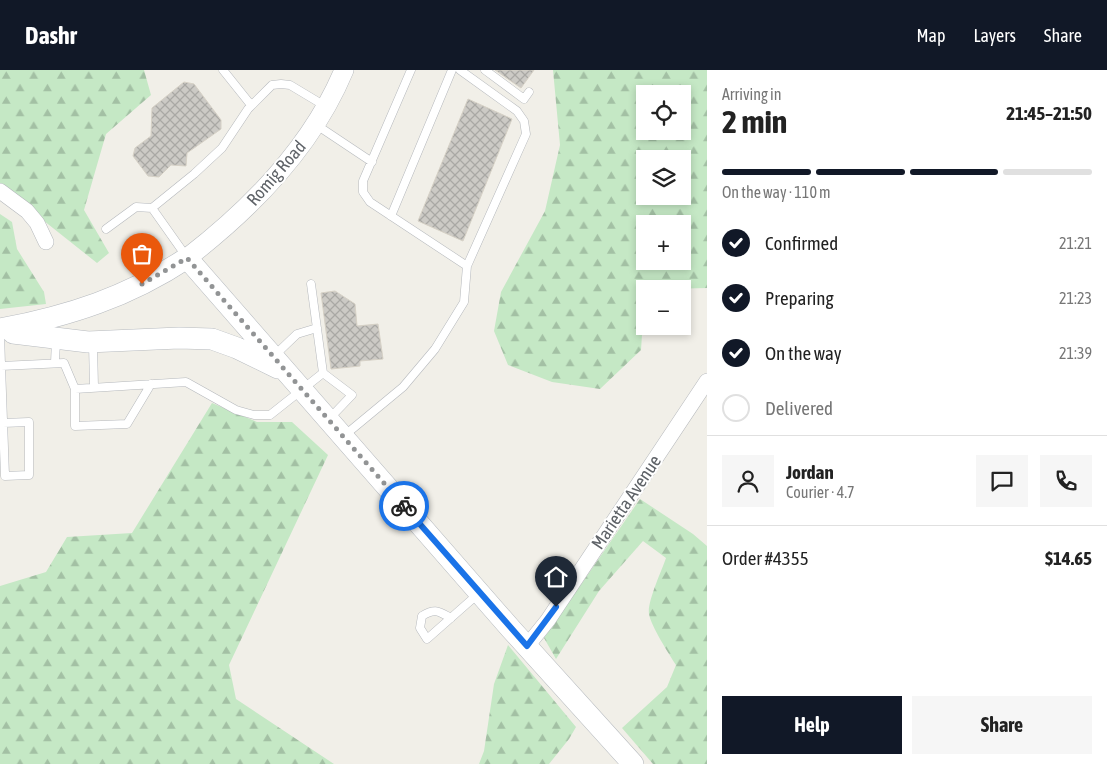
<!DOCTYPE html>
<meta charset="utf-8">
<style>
:root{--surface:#fff;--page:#f6f6f6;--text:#222;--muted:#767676;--line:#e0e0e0;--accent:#111827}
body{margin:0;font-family:"Asap Condensed",sans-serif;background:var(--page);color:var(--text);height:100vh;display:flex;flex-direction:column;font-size:19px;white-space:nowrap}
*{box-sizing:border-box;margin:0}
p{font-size:16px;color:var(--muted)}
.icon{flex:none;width:28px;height:28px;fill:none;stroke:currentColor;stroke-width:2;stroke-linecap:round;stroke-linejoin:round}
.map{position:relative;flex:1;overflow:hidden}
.details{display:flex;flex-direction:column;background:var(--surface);width:400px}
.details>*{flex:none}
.fabs{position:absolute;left:636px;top:15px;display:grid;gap:10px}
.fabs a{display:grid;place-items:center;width:55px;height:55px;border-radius:0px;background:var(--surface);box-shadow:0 2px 8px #0003;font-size:25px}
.pin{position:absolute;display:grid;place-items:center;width:42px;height:42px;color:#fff;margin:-51px -21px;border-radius:50% 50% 50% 0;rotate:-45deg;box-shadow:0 0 5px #0007}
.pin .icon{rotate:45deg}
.courier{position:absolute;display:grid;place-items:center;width:50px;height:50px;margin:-25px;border:4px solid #1a73e8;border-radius:50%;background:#fff;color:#222;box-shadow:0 1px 6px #0007}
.overview em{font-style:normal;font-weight:700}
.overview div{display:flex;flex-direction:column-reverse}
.overview{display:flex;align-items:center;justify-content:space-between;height:85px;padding:0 15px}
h1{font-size:32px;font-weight:700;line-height:38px}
.bar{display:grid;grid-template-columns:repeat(4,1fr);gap:8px 5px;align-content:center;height:60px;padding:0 15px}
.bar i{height:6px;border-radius:4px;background:var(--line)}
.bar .active{background:var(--accent)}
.bar p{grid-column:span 4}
.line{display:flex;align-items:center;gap:12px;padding:0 15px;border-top:1px solid var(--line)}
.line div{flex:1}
.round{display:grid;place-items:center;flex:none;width:52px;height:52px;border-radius:0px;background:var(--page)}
ol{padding:0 15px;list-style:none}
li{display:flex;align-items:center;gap:15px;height:55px}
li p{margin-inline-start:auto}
li .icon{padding:5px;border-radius:50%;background:var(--accent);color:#fff;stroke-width:4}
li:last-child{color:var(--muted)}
li i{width:28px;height:28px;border:2px solid var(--line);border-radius:50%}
.button{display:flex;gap:10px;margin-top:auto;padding:10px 15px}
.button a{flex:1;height:58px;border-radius:0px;background:var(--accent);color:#fff;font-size:20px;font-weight:700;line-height:58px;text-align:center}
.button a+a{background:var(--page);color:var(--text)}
header{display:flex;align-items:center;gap:30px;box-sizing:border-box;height:70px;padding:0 25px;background:var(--accent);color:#fff}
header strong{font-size:24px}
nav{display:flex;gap:28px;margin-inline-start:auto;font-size:18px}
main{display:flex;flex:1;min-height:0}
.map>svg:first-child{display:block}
.forest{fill:url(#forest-firs);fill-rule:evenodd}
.building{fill:url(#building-cross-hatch);stroke:#d6d1c6}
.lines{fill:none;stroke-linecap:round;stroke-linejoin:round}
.service-casing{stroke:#b5b8bc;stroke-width:9}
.minor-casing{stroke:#b5b8bc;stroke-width:16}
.tertiary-casing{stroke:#b5b8bc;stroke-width:20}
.secondary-casing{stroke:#b6babf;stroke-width:22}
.service{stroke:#fff;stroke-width:8}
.minor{stroke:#fff;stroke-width:15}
.tertiary{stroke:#fff;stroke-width:19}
.secondary{stroke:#fff;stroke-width:21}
.done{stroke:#929495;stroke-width:5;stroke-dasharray:0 9}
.route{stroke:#1a73e8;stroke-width:6}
.labels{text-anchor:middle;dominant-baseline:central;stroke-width:4;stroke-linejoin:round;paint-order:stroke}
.street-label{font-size:18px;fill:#5f6368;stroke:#fff}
</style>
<header>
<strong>Dashr</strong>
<nav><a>Map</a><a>Layers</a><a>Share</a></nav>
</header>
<main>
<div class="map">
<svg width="707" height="694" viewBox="0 0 707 694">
<defs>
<pattern id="forest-firs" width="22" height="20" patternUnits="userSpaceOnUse" patternTransform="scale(1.25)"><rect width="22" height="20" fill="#c5e8c5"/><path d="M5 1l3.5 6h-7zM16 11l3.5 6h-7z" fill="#a3c0a4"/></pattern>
<pattern id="building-cross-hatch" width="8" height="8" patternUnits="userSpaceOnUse" patternTransform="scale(1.25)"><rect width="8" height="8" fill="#cccac5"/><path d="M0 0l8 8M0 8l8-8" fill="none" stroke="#a9a8a4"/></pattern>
</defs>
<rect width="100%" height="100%" fill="#f1efe8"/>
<path class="forest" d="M0 0H144L151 25 106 64 84 140 109 183 97 193 0 116Z
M553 0H707V218L668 219 651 216 650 219H645L641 280 600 319 552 312 508 295 494 261 501 222 545 141 560 75ZM645 24H682V61H645ZM645 89H682V126H645ZM645 154H682V191H645Z
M0 144 12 152 17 179 44 222 46 234 0 239Z
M212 333 257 352H292L328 385 229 595 236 629 334 694H0V516L46 502 67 467 132 463Z
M640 429 693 464 707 476V694H653L622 658 667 617 676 595C669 584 651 556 649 544 647 532 662 500 666 488L643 471 599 521 556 589 544 568Z
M508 575 576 657 569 669 549 694H479L484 681 494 614Z"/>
<path class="building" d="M495 0H534L521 18Z
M184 12 194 14 221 50V59L187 83 186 96 171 95 159 107 148 106 133 86 135 78 151 66 152 38Z
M468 29 512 49 463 171 418 151Z
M335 221 355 234 357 256 378 254 383 289 360 291V296L331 299 321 223Z"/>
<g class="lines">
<g class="service-casing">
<path id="service" d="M223 0 251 35
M460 0 517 41 524 51 526 64 467 196
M485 0 524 29 529 22
M315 54 372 92
M152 138 194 104 222 78 248 39 272 15 281 14 290 15 325 36
M391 146 452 0
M106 159 136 137 152 138 186 186
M311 214 323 303 352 325 330 348
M0 262 1 296 64 293 75 319V356L127 354 151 314
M93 274 94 317
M275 285 297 264 317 258
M55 293 56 270
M1 296 5 406 29 405V352L3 353
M75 319 186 312 236 340 254 345H270L323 303
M345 365 403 317 435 279 464 232 467 196 370 132 363 122V111L411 0
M451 548C438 541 435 538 422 546L420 558 427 569 478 524"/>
</g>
<g class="minor-casing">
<path id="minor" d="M0 121 27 141 37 153 46 172
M527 576 548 550 707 311"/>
</g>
<g class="tertiary-casing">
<path id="tertiary" d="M187 188C252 138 312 77 344 0"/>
</g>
<g class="secondary-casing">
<path id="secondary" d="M0 259C69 246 128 227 187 188L511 559 633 694
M13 263 88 272 179 268 212 269 237 278 278 298"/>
</g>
<use href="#service" class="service"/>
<use href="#minor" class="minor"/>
<use href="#tertiary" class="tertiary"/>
<use href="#secondary" class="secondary"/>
</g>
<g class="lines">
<path class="done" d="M142 214 187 188 404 436"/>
<path class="route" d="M404 436 527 576 556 537"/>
</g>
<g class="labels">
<g class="street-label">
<text transform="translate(276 103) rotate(-49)">Romig Road</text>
<text transform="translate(626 432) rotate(-56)">Marietta Avenue</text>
</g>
</g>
</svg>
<div class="fabs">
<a><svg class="icon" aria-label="locate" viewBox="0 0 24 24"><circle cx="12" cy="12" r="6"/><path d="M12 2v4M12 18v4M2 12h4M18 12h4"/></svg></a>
<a><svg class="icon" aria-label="layers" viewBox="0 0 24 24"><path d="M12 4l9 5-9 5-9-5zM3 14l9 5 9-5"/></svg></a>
<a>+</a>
<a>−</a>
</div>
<div class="pin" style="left:142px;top:214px;background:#ea580c"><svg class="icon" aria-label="bag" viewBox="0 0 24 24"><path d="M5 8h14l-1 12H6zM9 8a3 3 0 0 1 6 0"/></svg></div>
<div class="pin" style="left:556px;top:537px;background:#1f2937"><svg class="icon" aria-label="home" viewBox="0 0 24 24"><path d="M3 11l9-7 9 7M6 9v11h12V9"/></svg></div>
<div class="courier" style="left:404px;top:436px"><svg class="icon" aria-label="bike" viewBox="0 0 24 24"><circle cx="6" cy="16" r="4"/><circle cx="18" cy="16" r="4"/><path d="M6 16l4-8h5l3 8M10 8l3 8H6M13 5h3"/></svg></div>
</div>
<section class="details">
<div class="overview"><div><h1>2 min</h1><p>Arriving in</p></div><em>21:45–21:50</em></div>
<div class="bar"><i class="active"></i><i class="active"></i><i class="active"></i><i></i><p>On the way · 110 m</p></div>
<ol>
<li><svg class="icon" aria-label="check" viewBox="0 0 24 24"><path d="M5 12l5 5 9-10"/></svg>Confirmed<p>21:21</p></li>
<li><svg class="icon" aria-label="check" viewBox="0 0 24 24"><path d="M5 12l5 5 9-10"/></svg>Preparing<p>21:23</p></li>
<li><svg class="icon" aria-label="check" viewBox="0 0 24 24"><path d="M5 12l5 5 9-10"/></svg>On the way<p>21:39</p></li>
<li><i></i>Delivered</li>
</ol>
<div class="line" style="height:90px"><a class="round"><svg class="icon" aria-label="person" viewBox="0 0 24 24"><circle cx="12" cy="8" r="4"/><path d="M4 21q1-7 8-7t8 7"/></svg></a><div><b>Jordan</b><p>Courier · 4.7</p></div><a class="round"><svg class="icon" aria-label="chat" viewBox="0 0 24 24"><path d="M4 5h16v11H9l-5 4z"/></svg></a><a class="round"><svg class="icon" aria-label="phone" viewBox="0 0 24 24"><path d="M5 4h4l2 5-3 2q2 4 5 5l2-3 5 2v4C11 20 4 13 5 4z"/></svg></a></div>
<div class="line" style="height:65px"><div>Order #4355</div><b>$14.65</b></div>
<div class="button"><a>Help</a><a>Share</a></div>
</section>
</main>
